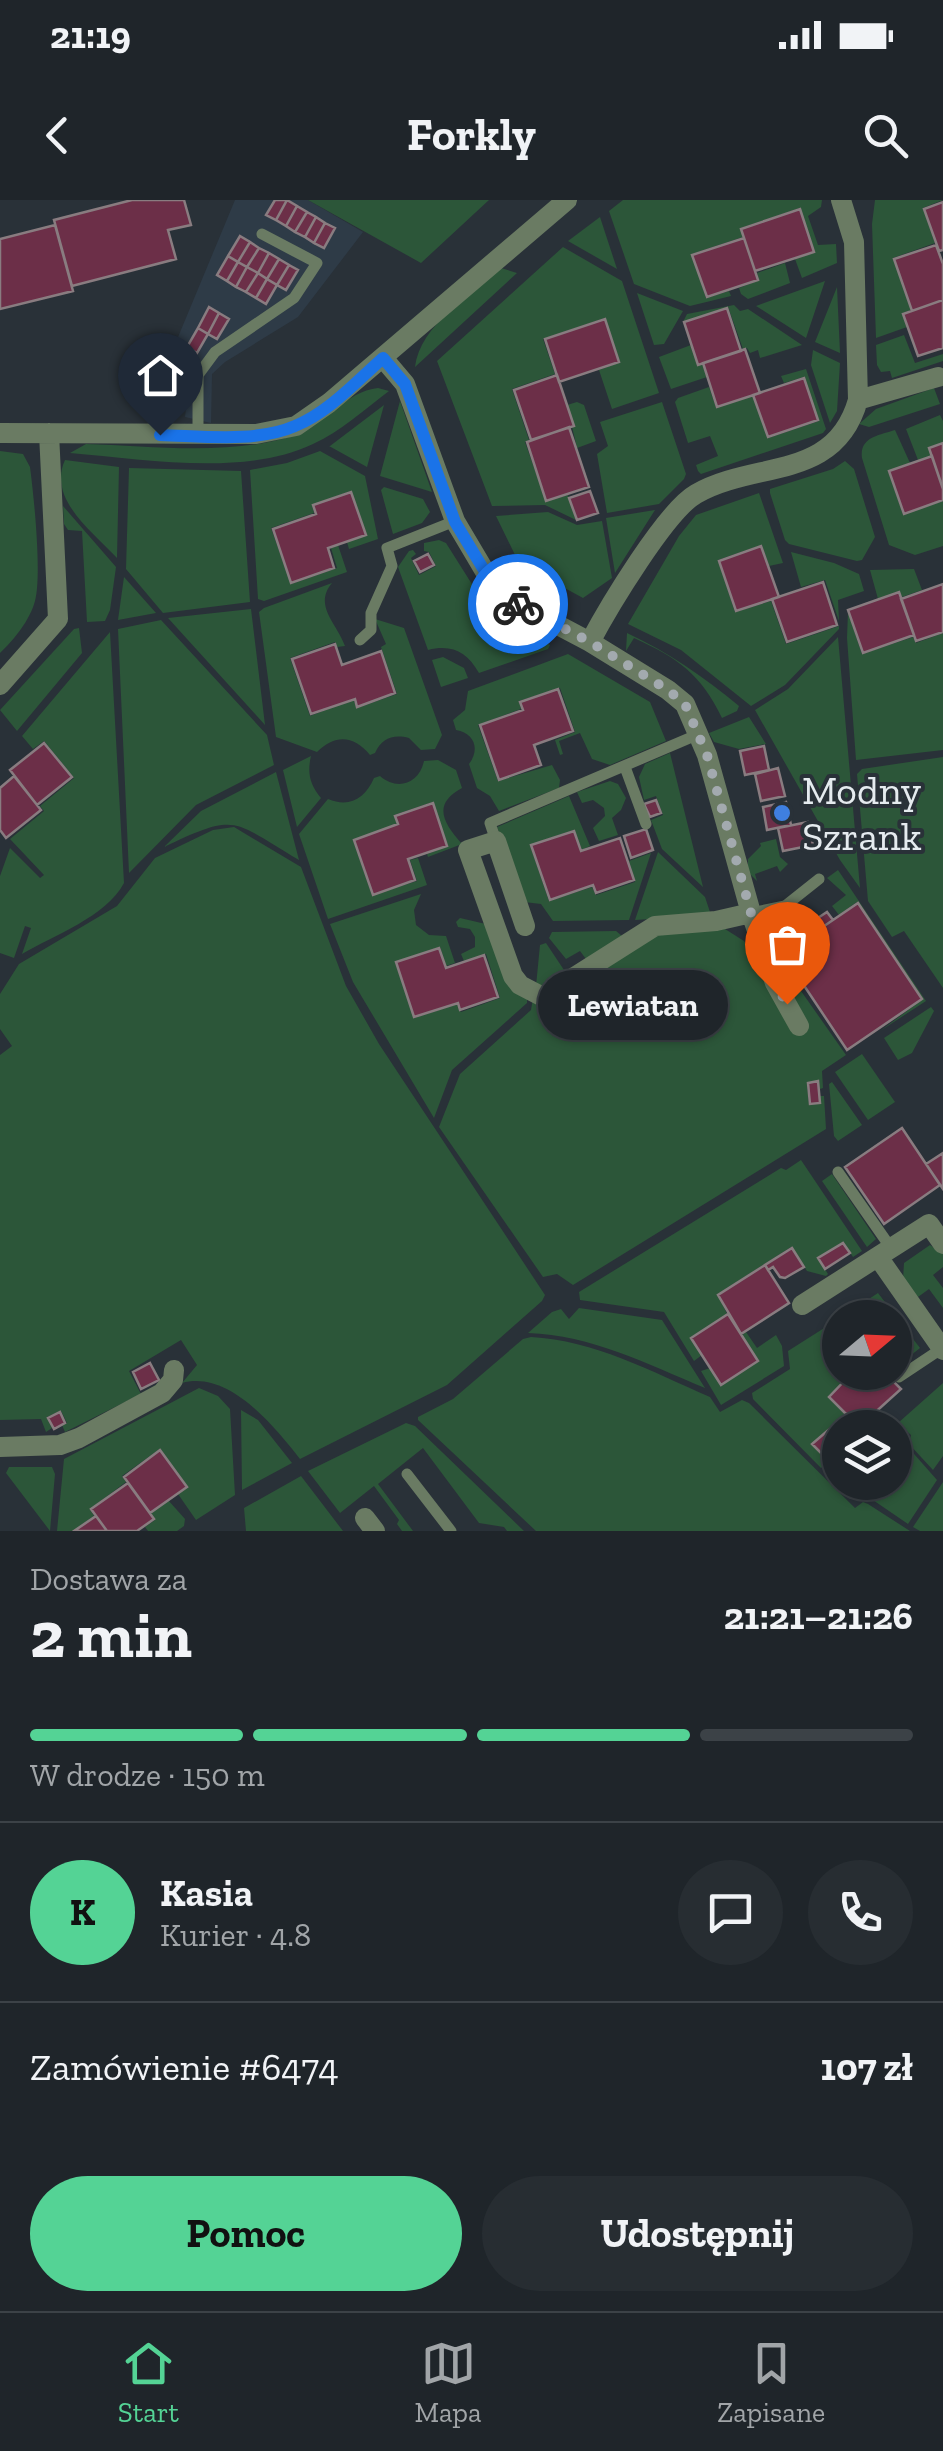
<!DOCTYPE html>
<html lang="pl">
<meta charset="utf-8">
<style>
:root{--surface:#1f252a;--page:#272d32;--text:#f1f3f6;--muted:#a1a5a8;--line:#3c4247;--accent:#54d395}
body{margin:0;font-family:"Zilla Slab",serif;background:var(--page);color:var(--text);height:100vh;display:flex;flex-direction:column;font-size:38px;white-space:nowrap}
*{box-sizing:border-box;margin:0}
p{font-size:32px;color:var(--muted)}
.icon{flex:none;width:55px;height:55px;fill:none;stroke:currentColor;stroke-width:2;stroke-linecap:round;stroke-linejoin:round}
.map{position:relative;height:1331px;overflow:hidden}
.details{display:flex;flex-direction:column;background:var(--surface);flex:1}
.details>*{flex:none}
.needle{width:65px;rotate:71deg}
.buttons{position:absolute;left:822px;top:1100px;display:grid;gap:20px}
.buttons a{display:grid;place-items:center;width:90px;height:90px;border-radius:50%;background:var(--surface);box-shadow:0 2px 8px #0004,0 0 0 2px var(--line);font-size:50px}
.pin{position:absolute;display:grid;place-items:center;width:85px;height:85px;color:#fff;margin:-102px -42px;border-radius:50% 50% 50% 0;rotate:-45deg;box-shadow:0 0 10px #0007}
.pin .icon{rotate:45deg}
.courier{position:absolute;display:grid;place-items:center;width:100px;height:100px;margin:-50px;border:8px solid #1a73e8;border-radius:50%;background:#fff;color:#222;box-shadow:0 2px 12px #0007}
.bubble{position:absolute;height:70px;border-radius:35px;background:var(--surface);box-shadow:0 2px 8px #0004,0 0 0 2px var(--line);font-size:32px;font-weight:800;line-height:70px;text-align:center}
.head em{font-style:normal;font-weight:800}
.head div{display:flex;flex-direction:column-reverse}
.head{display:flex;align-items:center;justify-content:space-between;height:170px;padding:0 30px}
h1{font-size:65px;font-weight:800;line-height:75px}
.bar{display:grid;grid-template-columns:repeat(4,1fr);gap:15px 10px;align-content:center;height:120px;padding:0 30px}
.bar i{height:12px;border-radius:8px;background:var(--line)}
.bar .active{background:var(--accent)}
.bar p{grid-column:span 4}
.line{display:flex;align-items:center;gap:25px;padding:0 30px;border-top:2px solid var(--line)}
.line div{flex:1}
.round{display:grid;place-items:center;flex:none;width:105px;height:105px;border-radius:52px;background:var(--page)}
.primary-button{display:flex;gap:20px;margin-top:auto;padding:20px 30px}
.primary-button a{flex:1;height:115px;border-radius:60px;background:var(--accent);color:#111;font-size:40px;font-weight:800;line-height:115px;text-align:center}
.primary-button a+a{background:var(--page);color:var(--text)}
.status{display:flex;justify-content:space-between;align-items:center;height:70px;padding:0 50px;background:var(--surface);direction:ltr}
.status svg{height:28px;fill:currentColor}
header{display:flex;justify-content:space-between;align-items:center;height:130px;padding:0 30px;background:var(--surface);font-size:45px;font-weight:800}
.dock{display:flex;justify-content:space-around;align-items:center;height:140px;border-top:2px solid var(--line);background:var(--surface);font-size:28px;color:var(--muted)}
.dock a{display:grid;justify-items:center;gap:5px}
.dock .active{color:var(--accent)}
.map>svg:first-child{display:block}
.built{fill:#2e3b47}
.green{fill:#2c5639}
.building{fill:#6c2f48;stroke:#897c80;stroke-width:2.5}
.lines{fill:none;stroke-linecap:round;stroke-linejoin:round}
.service{stroke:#6a7b63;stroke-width:11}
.minor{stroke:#6a7b63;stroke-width:20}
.done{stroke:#a3aaaf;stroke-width:10;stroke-dasharray:0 18}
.route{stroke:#1a73e8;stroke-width:12}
.shop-dot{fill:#3f7fe0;stroke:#293138;stroke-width:4}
.labels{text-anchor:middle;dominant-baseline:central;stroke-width:8;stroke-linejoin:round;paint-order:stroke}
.poi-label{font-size:40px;fill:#e5ebef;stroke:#293138;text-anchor:start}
</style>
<div class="status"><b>21:19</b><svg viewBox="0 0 49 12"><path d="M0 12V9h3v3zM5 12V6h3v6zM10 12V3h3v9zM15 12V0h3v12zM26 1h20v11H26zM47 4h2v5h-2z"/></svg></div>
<header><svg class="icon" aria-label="back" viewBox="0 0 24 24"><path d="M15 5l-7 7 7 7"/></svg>Forkly<svg class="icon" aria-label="search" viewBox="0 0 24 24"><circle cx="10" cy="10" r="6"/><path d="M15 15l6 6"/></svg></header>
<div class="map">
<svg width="943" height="1331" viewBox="0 0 943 1331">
<rect width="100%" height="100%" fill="#293138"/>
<path class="built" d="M235 0H308L363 32 298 117 225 162 212 174 211 223 185 217 189 182 171 154Z"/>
<path class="green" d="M308 0H489L421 63Z
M623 0H822L821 7 808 16 818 45 836 44 837 63 802 78 795 59 815 52 800 8 741 28 743 37 692 54 706 98 729 91 731 96 690 106 634 84 609 11Z
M875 0H943L923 8 935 43 893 58 911 110 903 113 907 127 876 138 872 24Z
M600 17 617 69 568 41Z
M563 47 622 81 659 193 612 209 599 170 620 162 605 118 543 139 555 174 512 189 529 240 525 242 546 301 568 295 576 320 545 305 492 306 437 161Z
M785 63 790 83 748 99 741 94 739 88 759 80 757 73Z
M501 68 517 73 415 167C420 125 471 95 501 68Z
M825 81 806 138 756 106Z
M837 87 840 153 815 142Z
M637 93 683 111 664 144 654 145Z
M734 105 740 111 748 109 802 145 760 158 758 150 750 153 747 148 743 149 728 107 683 122 687 114Z
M904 135 915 163 943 154V161L892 178 890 171 881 172 877 165 876 145Z
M691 145 698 165 702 164 707 177 671 189 659 157Z
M813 150 840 163 837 211 830 223 811 165Z
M806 169 826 229 823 233 701 274 698 271 696 265 718 256 710 236 688 243 675 202 678 198 709 187 716 207 753 196 768 238 819 221 804 177 784 183 781 176Z
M378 188 389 191C365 209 340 232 313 244 244 277 145 259 70 253L86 244C150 246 232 256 292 236 323 226 346 191 378 188Z
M934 188 940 204 869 227 859 224 876 209Z
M400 201 432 292 380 276Z
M577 202 584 205 596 241 577 248 567 205Z
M662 202 686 274 684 279 659 304 607 313 597 254 608 246 600 222Z
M384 205 367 267 329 246H330Z
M940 215 943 221V243L929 247 931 256 918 260 906 229Z
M895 230 910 263 888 271 903 314 943 301V346L915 355 889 345 862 258C859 237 880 235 895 230Z
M0 251 23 254 30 267C34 297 42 375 35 401 30 420 14 440 0 453Z
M320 251 365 276 378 339 349 349 347 342 367 335 351 291 312 305 314 313 271 328 291 384 337 368 331 348 338 345 347 372 264 401 258 399 250 270 287 263Z
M65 260 119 267 117 358C93 332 47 299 65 260Z
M845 261 854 269 875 337 862 360 857 361 789 344 785 340 770 293V289L833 269Z
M129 268 241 271 250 402 163 413 126 369Z
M384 287 423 299 430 312 422 323 393 334 381 290Z
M759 293 783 363 769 366 762 345 718 360 735 412 771 401 786 444 839 426V429L785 485 751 506 681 450 628 424 679 336 696 315Z
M63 306 116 367 110 410 105 421 87 422 82 331 68 330 64 324Z
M655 310 615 373 606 318Z
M548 312 577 325 602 321 612 378 583 398 526 367 516 357 496 316Z
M439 340 446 343 487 408 550 445 548 449 479 473C467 452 452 444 428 450L398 367 409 351 413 350 416 354 411 358 419 375 436 366 429 352 424 351V343Z
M791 352 834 363 859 374 864 391 838 400 839 421 825 380 801 387Z
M914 369 922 390 902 397 899 392 878 399 870 370Z
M124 377 156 413 118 420Z
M332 383C313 406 337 423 345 446L337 447 335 442 290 458 310 516 353 499 357 508 397 494 381 447 386 444 375 419 404 428 442 535 435 549 421 550 409 538C393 534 382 538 375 553L370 555C354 535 335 534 317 552L276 537 259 412 264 408Z
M251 409 265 525 168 418Z
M848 412 862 454 913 437 916 443 943 433V550L856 560 847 438Z
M161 420 267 535 274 565 196 605 129 673 118 429Z
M79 428 82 453 17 531 0 510 74 429Z
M110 432 124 683C106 717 54 735 22 754L31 728 25 726 14 758 0 753V676L10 648 40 678 44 675 10 639 44 611 40 606 74 578 44 541 33 549 22 536Z
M627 433C668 452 704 477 739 506L737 511 722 518C701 474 678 458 634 438L626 451Z
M838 437 860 688 840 660 755 510 788 489Z
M568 454 650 502 666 541 610 565 592 559 580 533 559 541 563 554 560 555 555 540 575 532 560 488 519 501 521 509 478 525 498 581 552 565 560 580 559 588 499 611 490 596 477 588 469 564C480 550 475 533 456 530L453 520 465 510 468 491Z
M443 457 464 468 468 478 441 487 432 460Z
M749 517 766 544 739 549 714 542 709 533Z
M670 553 703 687 662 649 651 620 663 615 656 596 644 600 639 577 645 564Z
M311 556C307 573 310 585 321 598L297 627 283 570Z
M943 557V788L904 731 892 737 868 701 857 574 862 569Z
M438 560 456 570 462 588C432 604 443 623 462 644L428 657 427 654 448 646 433 602 394 615 397 624 353 640 372 695 417 681 410 660 418 658 427 685 328 719 299 634 328 599C349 608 365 599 374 578L380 576C397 591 419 584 424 561Z
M276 572 299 660C231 620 238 612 164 647L201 611Z
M610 581 618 584 626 598 621 610 612 618 618 635 599 641 593 628 605 616 604 608 593 600 582 603 577 592Z
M569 596 590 646 582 650 574 630 530 645 549 701 592 687 596 695 635 682 629 661 651 653 629 720 553 721 541 704 524 702 497 627Z
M234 627 301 667 346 786 379 844 545 1095 542 1101 447 1185 300 1259C274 1226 229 1170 182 1183L197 1165 181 1140 129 1171 141 1194 65 1232 62 1225 67 1223 61 1211 47 1217 52 1228 46 1232 41 1219 0 1220V855L12 846 0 829V794L19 764 117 706 155 658 213 630Z
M776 639 780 657 788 664 780 672 777 666 755 674 757 681 748 672V659L761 646 760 643Z
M658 652 705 697 711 715 635 720Z
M838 670 926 801 880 831 923 799 857 702 839 715 832 706 846 695 827 678Z
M421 694 414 710 416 725 429 735 446 736 455 763 446 766 440 747 395 762 414 818 457 804 461 812 500 798 486 754 464 761 461 754 475 747V737L470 729 458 727 456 722 460 718 490 725 527 795V803L452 870 434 918 353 782 330 724Z
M725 729 744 741 757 759 775 754 846 855 822 871 823 888 820 889 818 881 807 883 809 904 820 903V896H824L826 929 573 1085 557 1074 543 1077 439 927 460 874 531 810 533 798 574 784 592 796 595 793 592 777 659 733Z
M616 731 622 736 589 763 580 751 566 759 549 738 552 732Z
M546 743 568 776 545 789 536 786 540 745Z
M931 807 934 811 912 853 898 860 884 838Z
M862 854 895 902 868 920 835 872Z
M832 882 862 925 838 941 834 936 829 884Z
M801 960 862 1051 853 1057 843 1043 818 1058 828 1074 826 1076 807 1071 791 1047 718 1094 727 1114 691 1137 702 1155 694 1161 664 1112 580 1100 579 1092 781 968 786 970Z
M832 974 876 1039 867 1047 822 981Z
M930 1045 943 1054V1067L933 1075 943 1088V1108L929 1089 918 1097 903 1080 904 1063Z
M878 1093 920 1148 895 1168V1118H840Z
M579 1108 662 1120 705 1188C647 1164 591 1135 528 1133L552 1112 561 1109 569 1119Z
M840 1118V1172L853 1173 829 1197 846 1214 812 1244 828 1262 821 1268 753 1199 752 1193 790 1169 788 1151Z
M746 1132 757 1148 776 1135 782 1146 784 1166 721 1205 701 1171 710 1168 722 1185 759 1161 742 1135Z
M531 1137C594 1140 652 1172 710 1197L720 1212 742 1200 749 1203 855 1308 863 1302 868 1304 910 1331H536L418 1220V1217L453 1199 523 1139Z
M943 1183V1256L933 1270 909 1244 911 1235 898 1223Z
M199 1188 218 1196 230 1209 235 1295 196 1320 178 1294 187 1286 160 1249 122 1276 126 1282 90 1309 94 1316 73 1331H57L64 1259Z
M241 1210 258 1220 292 1263 242 1290Z
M406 1223 415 1226 524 1331H507L504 1327 479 1323 423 1248 378 1284 413 1331H402L397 1324 399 1320 374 1286 340 1313 308 1271Z
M907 1246 937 1280 908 1324 870 1298 869 1294 880 1283 895 1282V1268L904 1259Z
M9 1267H52L55 1274 50 1331 6 1273Z
M301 1276 343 1331H246L244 1308Z
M943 1282V1331H920L913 1327Z
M168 1300 185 1319 184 1326 177 1331H148L145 1327 155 1320 151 1313Z"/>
<path class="building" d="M132 0H184L191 25 168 30 176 59 72 86 54 20Z
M275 0H287L276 20 266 15Z
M287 0 297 6 286 26 276 20Z
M943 2V50L939 51 924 9Z
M297 6 307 12 295 32 286 26Z
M800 9 814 52 755 71 741 29Z
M307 12 316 17 305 37 295 32Z
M316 17 325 23 314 43 305 37Z
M325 23 335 28 324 48 314 43Z
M55 25 73 91 0 109V39Z
M240 36 250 42 238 62 228 56Z
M744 38 758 80 707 97 692 55Z
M250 42 259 48 247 67 238 62Z
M936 45 943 64V100L912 111 894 59Z
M259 48 269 53 258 73 247 67Z
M269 53 279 59 267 79 258 73Z
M228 56 238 62 227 81 217 75Z
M279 59 289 65 277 85 267 79Z
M238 62 247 67 236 87 227 81Z
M289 65 298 70 286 90 277 85Z
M247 67 258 73 246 92 236 87Z
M258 73 267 79 256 98 246 92Z
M267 79 277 85 266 104 256 98Z
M943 100V148L918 156 903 114Z
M209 107 219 113 208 134 198 128Z
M727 108 741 151 698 165 684 122Z
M219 113 229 119 217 139 208 134Z
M605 119 619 162 559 182 545 139Z
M198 128 208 134 197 153 187 147Z
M745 149 760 193 717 207 703 163Z
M557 175 574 226 531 240 514 190Z
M804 178 818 220 768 237 753 195Z
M569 227 589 287 546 301 527 242Z
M943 243V289L929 248Z
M932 256 943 289V300L904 314 889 271Z
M590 291 598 313 577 320 569 298Z
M351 292 366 335 328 348 334 368 291 383 273 329 316 314 313 305Z
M761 346 779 397 736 411 719 361Z
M428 354 434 365 420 372 414 361Z
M823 382 837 425 787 442 772 399Z
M943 384V432L916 441 901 399Z
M899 392 914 435 863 453 848 410Z
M335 444 342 465 381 451 395 493 357 507 355 499 311 514 292 459Z
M558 489 573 531 534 545 541 565 499 580 480 525 523 510 520 502Z
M44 543 72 577 37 605 10 570Z
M764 546 769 570 745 575 740 551Z
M778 568 785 596 761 601 755 574Z
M14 576 41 610 6 638 0 630V588Z
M656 600 661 613 650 617 644 604Z
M786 602 791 625 767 630 763 607Z
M433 603 447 646 408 659 415 680 373 695 354 640 398 624 395 616Z
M808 622 813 645 783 651 778 628Z
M646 629 653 650 631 658 624 636Z
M574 631 581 651 620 638 634 680 596 693 593 685 550 700 531 645Z
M858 703 922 799 847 850 783 754Z
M827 712 833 720 783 754 777 745Z
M439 748 446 768 484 755 498 797 460 810 458 803 414 817 396 762Z
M818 881 820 903 810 904 808 883Z
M902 928 940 985 884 1024 845 967Z
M943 953V989L926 964Z
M843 1043 850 1053 825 1069 818 1058Z
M792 1048 804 1067 785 1078 780 1077 773 1067 768 1070 765 1065Z
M765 1065 789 1103 741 1134 718 1095Z
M728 1114 758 1161 721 1185 691 1138Z
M150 1163 159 1180 141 1189 133 1172Z
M853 1172H884L901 1189 859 1227 829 1197Z
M60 1212 65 1223 54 1229 48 1218Z
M847 1214 860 1228H840V1272L812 1244Z
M160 1250 187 1287 150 1313 124 1277Z
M128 1283 154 1319 137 1331H107L91 1309Z
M96 1316 107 1331H74Z"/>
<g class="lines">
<path class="service" d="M198 236V175L215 152 294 98 317 63 262 34
M360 440 371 430V413L392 366 387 348 455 321
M625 567 646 624
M496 641 490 623 699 534
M751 713 785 706 819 679
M838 972 891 1048
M899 1177 941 1149
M407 1274 451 1331"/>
<path class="minor" d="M383 158 405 184 455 321 490 380 505 397 590 442 668 490 685 504 707 555 751 713 775 783 799 826
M858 200 938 177
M0 233 256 234 296 226 329 203 567 0
M590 442C608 408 666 311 696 294 755 260 835 282 858 200L854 42 841 0
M0 485 58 419 49 233
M525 726 496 641 468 650 513 776 520 785 543 797 655 726 716 721 751 713
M878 1057 943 1150
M802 1105 929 1024 943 1044
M0 1247 60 1245 79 1238 162 1193 173 1180 174 1170
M365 1318 375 1331"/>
</g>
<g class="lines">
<path class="done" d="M518 404 590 442 668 490 685 504 707 555 751 713 775 783 787 804"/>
<path class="route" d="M160 235C202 236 256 243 295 226 328 213 357 181 383 158L405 184 455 322 490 380 505 397 518 404"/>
</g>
<circle class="shop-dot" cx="782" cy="613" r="10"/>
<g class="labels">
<g class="poi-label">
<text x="802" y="590">Modny<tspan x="802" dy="46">Szrank</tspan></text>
</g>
</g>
</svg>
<div class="buttons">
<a><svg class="needle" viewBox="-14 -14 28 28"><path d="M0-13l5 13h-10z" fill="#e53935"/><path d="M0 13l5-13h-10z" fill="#a1a5a8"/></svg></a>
<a><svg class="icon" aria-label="layers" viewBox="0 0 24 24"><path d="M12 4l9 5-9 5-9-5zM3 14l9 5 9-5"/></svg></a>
</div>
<div class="pin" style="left:787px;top:804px;background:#ea580c"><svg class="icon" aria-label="bag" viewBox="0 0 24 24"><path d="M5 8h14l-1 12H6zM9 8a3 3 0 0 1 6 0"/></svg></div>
<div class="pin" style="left:160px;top:235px;background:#1f2937"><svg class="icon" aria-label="home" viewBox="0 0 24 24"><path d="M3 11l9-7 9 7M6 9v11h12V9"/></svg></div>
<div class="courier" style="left:518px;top:404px"><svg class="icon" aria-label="bike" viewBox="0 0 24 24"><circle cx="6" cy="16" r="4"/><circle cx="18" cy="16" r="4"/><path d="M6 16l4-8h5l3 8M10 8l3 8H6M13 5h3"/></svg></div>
<div class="bubble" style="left:538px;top:770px;width:190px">Lewiatan</div>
</div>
<section class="details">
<div class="head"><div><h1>2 min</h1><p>Dostawa za</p></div><em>21:21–21:26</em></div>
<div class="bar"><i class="active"></i><i class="active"></i><i class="active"></i><i></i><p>W drodze · 150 m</p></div>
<div class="line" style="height:180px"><b class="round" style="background:var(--accent);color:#111">K</b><div><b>Kasia</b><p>Kurier · 4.8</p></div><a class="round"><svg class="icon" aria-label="chat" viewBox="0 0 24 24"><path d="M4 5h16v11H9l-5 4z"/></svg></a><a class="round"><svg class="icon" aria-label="phone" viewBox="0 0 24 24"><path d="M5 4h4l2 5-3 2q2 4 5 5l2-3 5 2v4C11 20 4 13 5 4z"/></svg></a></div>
<div class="line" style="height:130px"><div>Zamówienie #6474</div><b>107 zł</b></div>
<div class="primary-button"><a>Pomoc</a><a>Udostępnij</a></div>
</section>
<nav class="dock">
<a class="active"><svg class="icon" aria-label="home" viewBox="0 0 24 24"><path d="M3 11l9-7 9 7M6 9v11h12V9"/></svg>Start</a>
<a><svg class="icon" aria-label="map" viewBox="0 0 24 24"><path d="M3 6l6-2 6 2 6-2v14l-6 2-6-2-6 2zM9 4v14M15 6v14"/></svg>Mapa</a>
<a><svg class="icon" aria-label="saved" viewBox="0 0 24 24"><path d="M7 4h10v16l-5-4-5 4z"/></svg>Zapisane</a>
</nav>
